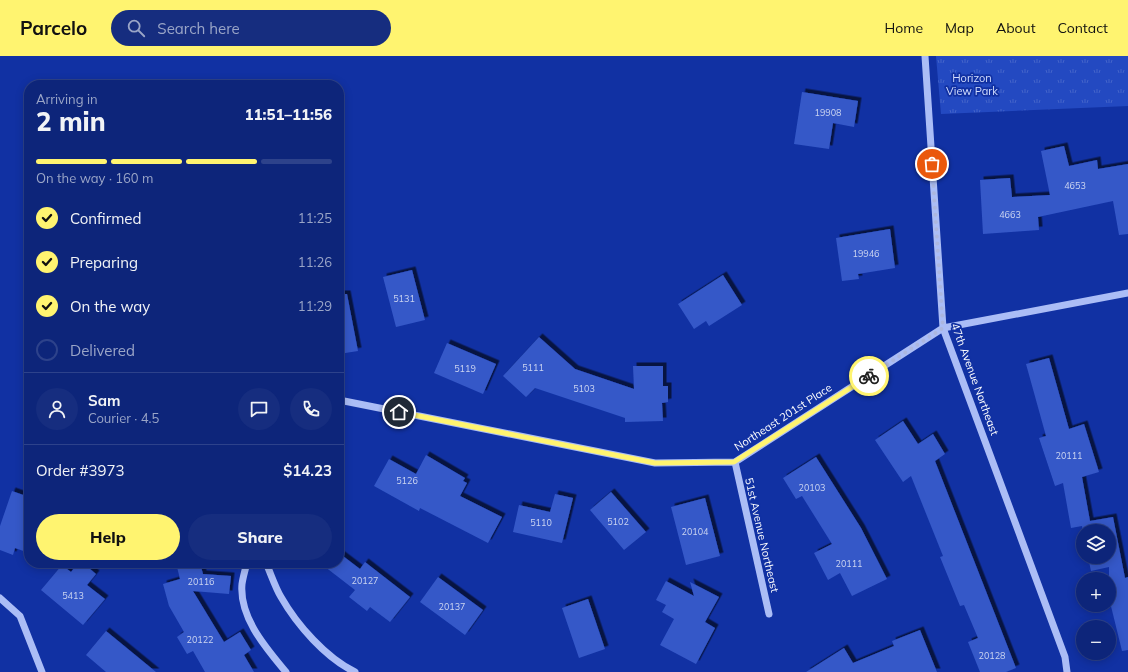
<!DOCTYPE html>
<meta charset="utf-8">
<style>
:root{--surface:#0d257a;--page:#162d7f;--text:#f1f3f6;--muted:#9aa5c7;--line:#2d428b;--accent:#fff470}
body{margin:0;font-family:Mulish,sans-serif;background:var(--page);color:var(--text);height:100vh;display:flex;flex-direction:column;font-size:15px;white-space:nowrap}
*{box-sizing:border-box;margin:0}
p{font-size:13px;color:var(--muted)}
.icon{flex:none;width:22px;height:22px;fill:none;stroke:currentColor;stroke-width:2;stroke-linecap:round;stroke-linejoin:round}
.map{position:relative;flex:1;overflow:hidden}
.panel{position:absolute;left:24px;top:24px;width:320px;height:488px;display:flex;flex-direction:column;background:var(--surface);border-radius:16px;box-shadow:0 2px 10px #0003,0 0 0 1px var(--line)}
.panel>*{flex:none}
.controls{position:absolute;left:1076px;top:468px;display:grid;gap:8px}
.controls a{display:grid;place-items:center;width:40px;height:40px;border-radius:50%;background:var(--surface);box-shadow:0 2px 10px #0003,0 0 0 1px var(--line);font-size:20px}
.pin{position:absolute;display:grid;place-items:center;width:34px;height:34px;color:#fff;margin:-17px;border:2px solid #fff;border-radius:50%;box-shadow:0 1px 4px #0007}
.courier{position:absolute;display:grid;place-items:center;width:40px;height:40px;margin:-20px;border:3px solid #fff470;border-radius:50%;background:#fff;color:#222;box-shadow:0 1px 5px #0007}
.overview em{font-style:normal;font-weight:800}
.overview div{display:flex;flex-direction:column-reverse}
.overview{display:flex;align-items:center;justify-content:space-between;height:68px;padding:0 12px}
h1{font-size:26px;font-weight:800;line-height:30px}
.bar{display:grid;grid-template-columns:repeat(4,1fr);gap:6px 4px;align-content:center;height:48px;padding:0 12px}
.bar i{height:5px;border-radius:3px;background:var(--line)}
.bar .active{background:var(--accent)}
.bar p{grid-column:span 4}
.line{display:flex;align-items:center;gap:10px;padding:0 12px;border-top:1px solid var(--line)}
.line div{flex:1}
.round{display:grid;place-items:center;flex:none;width:42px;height:42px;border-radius:21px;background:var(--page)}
ol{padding:0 12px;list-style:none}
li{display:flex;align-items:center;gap:12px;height:44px}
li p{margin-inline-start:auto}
li .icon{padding:4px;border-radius:50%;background:var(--accent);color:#111;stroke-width:4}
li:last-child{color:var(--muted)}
li i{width:22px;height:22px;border:2px solid var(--line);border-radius:50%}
.primary-button{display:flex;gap:8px;margin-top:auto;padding:8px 12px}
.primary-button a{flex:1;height:46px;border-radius:24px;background:var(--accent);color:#111;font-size:16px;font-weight:800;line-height:46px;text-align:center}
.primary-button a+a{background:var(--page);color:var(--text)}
header{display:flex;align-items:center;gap:24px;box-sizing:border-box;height:56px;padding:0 20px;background:var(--accent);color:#111}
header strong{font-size:19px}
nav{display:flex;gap:22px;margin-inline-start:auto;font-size:14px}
.search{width:280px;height:36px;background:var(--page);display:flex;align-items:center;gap:10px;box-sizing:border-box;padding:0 14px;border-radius:22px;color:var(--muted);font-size:15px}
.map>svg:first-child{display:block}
.park{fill:url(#park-tufts)}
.building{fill:#3558c8;filter:url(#shadow)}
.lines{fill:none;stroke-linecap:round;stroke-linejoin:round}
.minor{stroke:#abbdf6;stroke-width:7}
.done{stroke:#acb7df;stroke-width:4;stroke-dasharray:0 7.2}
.route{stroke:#fff470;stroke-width:5}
.labels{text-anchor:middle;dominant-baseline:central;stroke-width:3.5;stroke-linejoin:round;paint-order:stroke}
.number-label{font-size:9px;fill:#ccd5f1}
.park-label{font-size:11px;fill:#d4defe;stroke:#1131a3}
.street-label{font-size:11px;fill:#fff;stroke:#1131a3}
</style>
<header>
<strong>Parcelo</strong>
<div class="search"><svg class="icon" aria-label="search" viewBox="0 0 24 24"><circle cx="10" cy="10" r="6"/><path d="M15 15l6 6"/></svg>Search here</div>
<nav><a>Home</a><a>Map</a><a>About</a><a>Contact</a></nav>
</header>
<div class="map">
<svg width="1128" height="616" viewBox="0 0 1128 616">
<defs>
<pattern id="park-tufts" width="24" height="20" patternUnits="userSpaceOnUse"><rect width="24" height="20" fill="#2349c1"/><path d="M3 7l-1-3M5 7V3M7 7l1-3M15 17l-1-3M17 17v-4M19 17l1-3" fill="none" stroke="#4464ca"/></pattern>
<filter id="shadow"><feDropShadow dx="3.5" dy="-3.5" stdDeviation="0" flood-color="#0009"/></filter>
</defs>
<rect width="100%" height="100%" fill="#1131a3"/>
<path class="park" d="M936 0H1128V50L941 58Z"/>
<path class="building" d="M802 36 858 45 854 71 833 67 829 93 794 88Z
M1064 90 1069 110 1097 104 1098 113 1128 108V178L1119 179 1113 145 1038 161 1039 174 983 178 980 124 1010 122 1012 141 1050 139 1041 95Z
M890 173 895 212 858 218 859 223 842 225 836 182Z
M412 214 425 264 396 271 383 221Z
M723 219 742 249 709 270 706 265 694 273 678 248Z
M339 238H347L358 295 339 298Z
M539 281 575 313 634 333 633 310H663V330H668V346L662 347 663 365 625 366V362L535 332 526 341 503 320Z
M447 287 496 308 483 338 434 317Z
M1049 302 1069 373 1084 368 1099 416 1082 421 1090 465 1113 461 1125 522 1128 521V594L1122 595 1109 542V511L1091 515 1088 501H1109V475H1083L1082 470 1071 472 1063 427 1055 430 1039 382 1046 380 1026 308Z
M903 365 918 388 933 378 945 398 935 405 1016 612 1006 616H980L968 586 978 582 964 549 960 550 940 501 943 500 911 420 903 426 875 384Z
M426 399 465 422 463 425 467 427 460 440 502 461 488 487 420 452 419 455 374 430 389 403 416 418Z
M816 401 861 472 887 523 852 540 840 517 828 524 814 497 832 488 802 440 796 443 783 422Z
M12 435 29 441V497L15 492 13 499 0 494V470Z
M611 436 646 476 624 494 590 454Z
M555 438 573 442 562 487 513 476 519 449 550 456Z
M705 442 720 500 686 509 671 451Z
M339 497 360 513 365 506 410 541 390 566 370 551 367 555 349 541 355 534 320 507H339Z
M78 507H83L96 518 87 529 105 543 83 569 41 534 62 509 71 516Z
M176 507H200L203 518 231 520 229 538 193 535 224 586 240 576 251 594 244 599 254 616H205L193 595 187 598 177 581 184 576 169 550 163 528 180 523Z
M438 521 483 554 465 579 420 546Z
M666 525 694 540 690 526 719 541 705 566 715 572 696 608 660 589 674 563 662 556 666 549 656 544Z
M588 543 605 593 579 602 562 552Z
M920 574 937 616H806L844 592 853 607 894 590 892 585Z
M106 575 156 616H106L86 599Z"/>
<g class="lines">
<path class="minor" d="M925 0 943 272 1065 601 1067 616
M339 344 655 407 735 406 943 272 1128 237
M735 406 769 558
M247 507C245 514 243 521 242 528 239 562 267 593 286 616
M266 507C271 518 275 531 281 541 297 569 326 602 355 616
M0 542 20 560 42 616"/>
</g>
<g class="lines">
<path class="done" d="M869 320 943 272 932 108"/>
<path class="route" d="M399 356 655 407 734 406 869 320"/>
</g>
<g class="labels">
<g class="number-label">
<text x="828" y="56">19908</text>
<text x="1075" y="129">4653</text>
<text x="1010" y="158">4663</text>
<text x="866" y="197">19946</text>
<text x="404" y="242">5131</text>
<text x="533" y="311">5111</text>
<text x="465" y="312">5119</text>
<text x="584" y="332">5103</text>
<text x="1069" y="399">20111</text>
<text x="407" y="424">5126</text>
<text x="812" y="431">20103</text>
<text x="618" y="465">5102</text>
<text x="541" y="466">5110</text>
<text x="695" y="475">20104</text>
<text x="849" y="507">20111</text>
<text x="365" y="524">20127</text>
<text x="201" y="525">20116</text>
<text x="73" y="539">5413</text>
<text x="452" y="550">20137</text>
<text x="200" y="583">20122</text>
<text x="992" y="599">20128</text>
</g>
<g class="park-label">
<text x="972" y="22">Horizon<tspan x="972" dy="13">View Park</tspan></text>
</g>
<g class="street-label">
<text transform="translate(975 323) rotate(70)">47th Avenue Northeast</text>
<text transform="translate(783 361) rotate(-33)">Northeast 201st Place</text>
<text transform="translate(762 479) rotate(77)">51st Avenue Northeast</text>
</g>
</g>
</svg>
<div class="controls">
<a><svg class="icon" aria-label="layers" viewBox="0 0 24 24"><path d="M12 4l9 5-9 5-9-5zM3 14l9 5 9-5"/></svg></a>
<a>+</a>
<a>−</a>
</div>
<div class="pin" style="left:932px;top:108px;background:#ea580c"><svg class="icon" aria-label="bag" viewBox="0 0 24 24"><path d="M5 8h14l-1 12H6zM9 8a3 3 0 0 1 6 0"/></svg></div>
<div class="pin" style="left:399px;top:356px;background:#1f2937"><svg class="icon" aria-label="home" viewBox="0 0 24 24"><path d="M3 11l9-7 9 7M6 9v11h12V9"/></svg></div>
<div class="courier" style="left:869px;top:320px"><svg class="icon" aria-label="bike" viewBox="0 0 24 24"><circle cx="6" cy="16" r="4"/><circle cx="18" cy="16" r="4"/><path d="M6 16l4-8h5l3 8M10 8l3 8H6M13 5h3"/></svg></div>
<section class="panel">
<div class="overview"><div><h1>2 min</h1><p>Arriving in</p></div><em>11:51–11:56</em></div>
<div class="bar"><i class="active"></i><i class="active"></i><i class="active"></i><i></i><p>On the way · 160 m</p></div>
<ol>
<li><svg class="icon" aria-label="check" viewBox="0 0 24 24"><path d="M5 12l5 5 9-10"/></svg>Confirmed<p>11:25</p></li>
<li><svg class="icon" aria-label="check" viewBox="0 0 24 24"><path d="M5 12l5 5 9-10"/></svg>Preparing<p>11:26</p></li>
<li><svg class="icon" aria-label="check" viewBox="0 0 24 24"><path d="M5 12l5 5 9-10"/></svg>On the way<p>11:29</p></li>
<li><i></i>Delivered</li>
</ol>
<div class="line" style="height:72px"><a class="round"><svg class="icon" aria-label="person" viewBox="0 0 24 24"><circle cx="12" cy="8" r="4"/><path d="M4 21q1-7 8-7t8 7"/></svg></a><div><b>Sam</b><p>Courier · 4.5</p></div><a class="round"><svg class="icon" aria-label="chat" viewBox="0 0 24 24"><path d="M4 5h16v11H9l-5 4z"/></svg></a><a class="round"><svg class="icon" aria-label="phone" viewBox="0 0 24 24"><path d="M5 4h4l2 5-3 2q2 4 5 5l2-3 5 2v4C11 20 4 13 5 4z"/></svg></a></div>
<div class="line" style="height:52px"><div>Order #3973</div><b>$14.23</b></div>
<div class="primary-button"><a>Help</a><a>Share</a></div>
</section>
</div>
